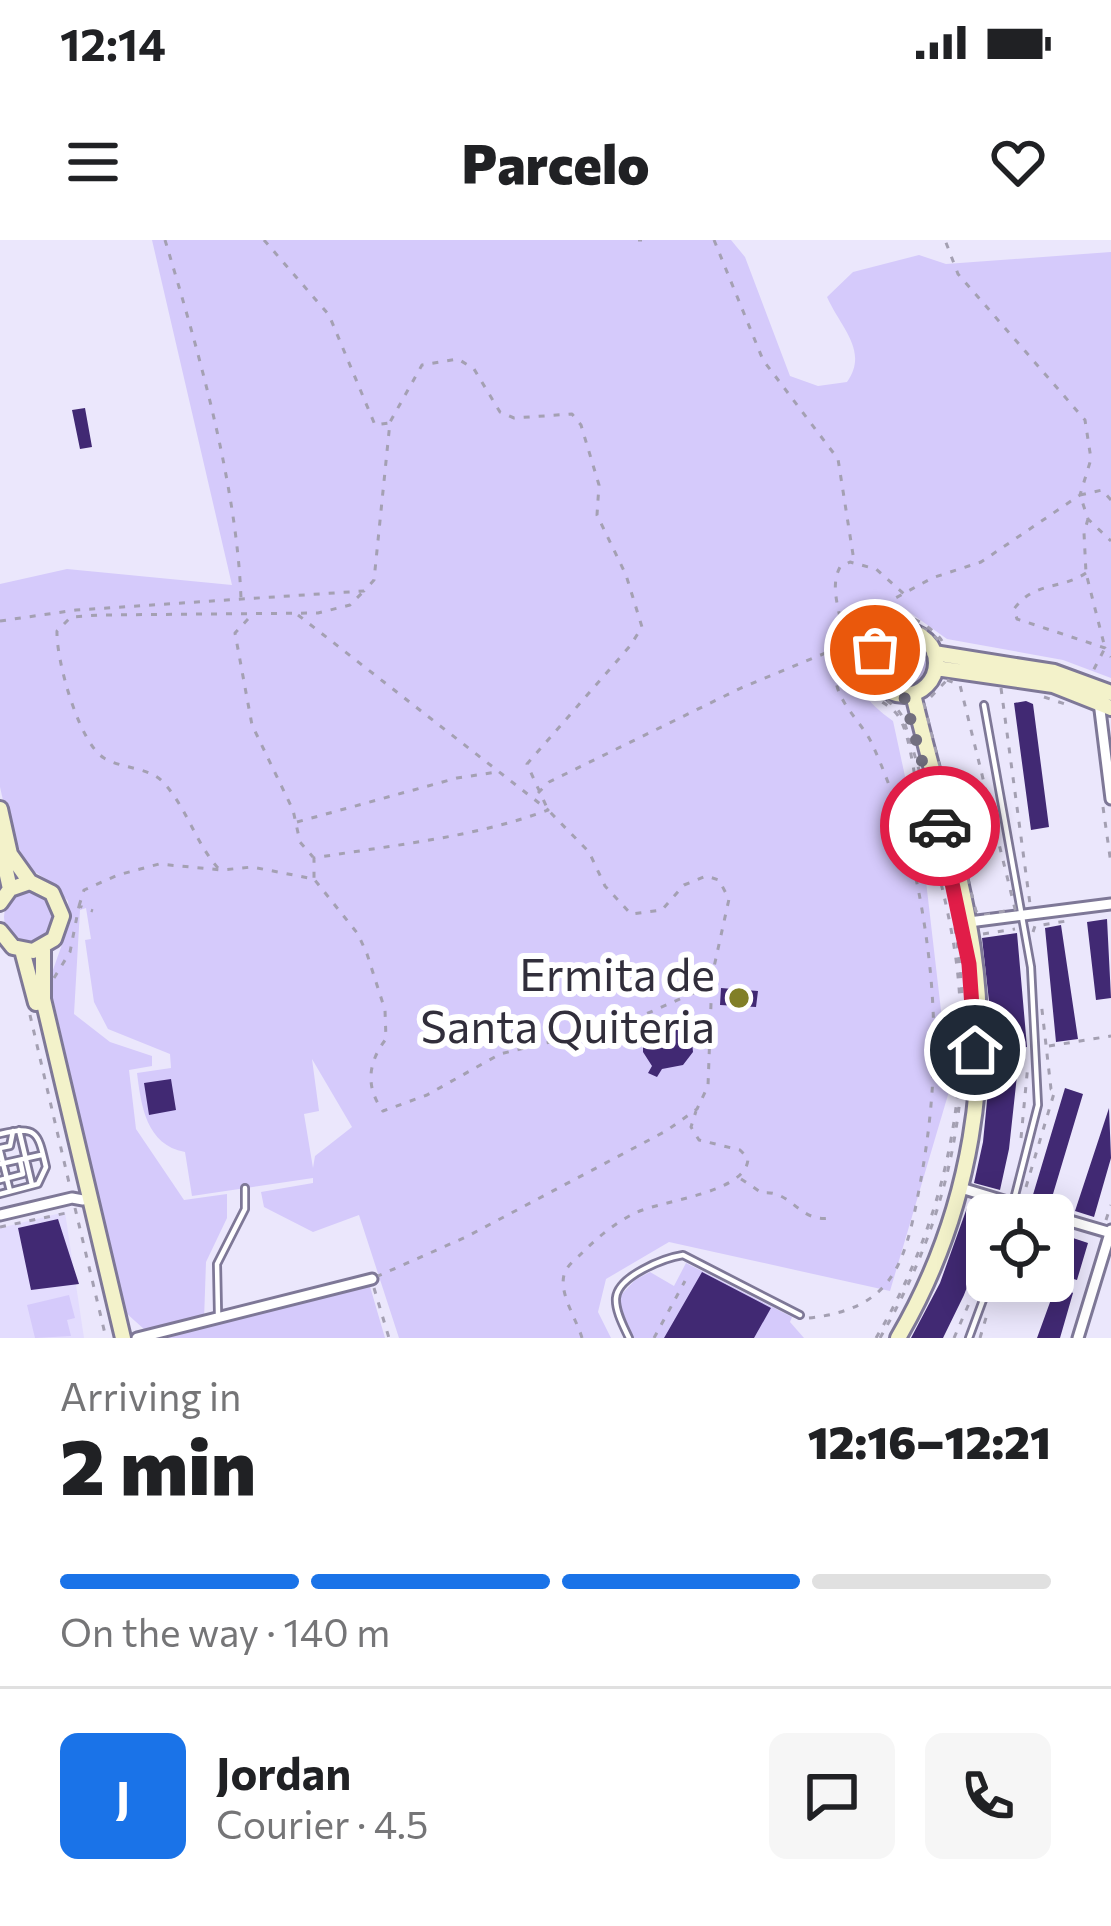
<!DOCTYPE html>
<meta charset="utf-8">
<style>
:root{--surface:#fff;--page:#f6f6f6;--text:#202124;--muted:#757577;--line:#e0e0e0;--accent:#1a73e8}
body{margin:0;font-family:Commissioner,sans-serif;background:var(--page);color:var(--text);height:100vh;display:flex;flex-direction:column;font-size:45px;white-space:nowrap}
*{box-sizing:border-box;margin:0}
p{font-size:39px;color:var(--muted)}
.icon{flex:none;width:66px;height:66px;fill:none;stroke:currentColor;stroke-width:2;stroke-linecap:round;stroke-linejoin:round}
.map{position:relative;height:1098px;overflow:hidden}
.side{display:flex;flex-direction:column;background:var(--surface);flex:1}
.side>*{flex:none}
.buttons{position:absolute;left:966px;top:954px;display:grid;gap:24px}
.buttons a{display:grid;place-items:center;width:108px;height:108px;border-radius:18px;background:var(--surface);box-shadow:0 6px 30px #0003;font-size:60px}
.pin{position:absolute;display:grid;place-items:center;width:102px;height:102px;color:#fff;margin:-51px;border:6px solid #fff;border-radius:50%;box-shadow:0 3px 12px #0007}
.courier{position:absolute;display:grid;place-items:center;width:120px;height:120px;margin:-60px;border:9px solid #e11d48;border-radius:50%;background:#fff;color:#222;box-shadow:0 3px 15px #0007}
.overview em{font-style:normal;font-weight:800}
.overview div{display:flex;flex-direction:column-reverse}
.overview{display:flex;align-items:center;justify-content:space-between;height:204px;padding:0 60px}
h1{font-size:78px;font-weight:800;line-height:90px}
.bar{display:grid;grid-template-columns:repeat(4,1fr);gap:18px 12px;align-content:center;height:144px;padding:0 60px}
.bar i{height:15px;border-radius:9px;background:var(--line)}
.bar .on{background:var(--accent)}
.bar p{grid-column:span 4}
.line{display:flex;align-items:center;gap:30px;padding:0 60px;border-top:3px solid var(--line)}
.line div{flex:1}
.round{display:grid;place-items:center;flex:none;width:126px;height:126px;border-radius:18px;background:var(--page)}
.status{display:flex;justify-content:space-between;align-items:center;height:84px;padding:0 60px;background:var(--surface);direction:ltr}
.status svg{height:33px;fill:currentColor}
header{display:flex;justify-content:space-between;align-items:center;height:156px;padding:0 60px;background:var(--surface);font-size:54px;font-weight:800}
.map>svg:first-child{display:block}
.built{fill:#e3dcfe}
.green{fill:#d5cafb;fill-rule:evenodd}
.building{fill:#412973}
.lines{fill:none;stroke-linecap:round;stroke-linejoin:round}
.lane-casing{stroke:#7e7897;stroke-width:10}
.street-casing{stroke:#7e7897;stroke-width:15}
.secondary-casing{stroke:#7e7897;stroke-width:20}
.path{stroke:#a4a0b2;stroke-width:3;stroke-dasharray:6 9;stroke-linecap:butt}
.lane{stroke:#fff;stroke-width:4.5}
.street{stroke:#fff;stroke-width:9}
.secondary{stroke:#f3f2ca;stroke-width:14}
.done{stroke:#726f7f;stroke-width:12;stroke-dasharray:0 21.6}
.route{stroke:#e11d48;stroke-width:15}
.poi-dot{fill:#817f27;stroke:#fff;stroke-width:4.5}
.labels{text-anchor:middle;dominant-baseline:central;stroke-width:12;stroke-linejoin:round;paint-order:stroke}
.poi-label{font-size:45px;fill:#312e3b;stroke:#fff;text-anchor:end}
</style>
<div class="status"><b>12:14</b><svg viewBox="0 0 49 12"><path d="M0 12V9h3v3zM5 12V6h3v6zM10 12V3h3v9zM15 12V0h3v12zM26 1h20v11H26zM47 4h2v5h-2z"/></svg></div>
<header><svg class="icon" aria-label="menu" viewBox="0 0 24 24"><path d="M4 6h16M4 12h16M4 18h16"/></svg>Parcelo<svg class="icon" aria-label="heart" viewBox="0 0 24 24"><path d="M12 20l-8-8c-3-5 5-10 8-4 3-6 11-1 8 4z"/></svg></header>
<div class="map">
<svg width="1111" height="1098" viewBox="0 0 1111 1098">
<rect width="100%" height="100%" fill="#ebe7fc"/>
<path class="built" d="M65 972 84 1098H0V988Z"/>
<path class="green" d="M152 0H731L745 17 790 136 818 146 847 142C869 111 841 88 827 57L853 32 919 15 946 24 1111 12V438L1063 420 947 399 898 364 873 361C849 413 841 445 893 481L924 624 950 848 890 1051 669 1002 606 1039 598 1072 611 1098H399L359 975 313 992 264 967 261 952 313 943V938L192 956 185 912C146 905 141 865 137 833L171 828 170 814 108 789 94 762 85 700 91 699 86 668 80 670 74 774 110 802 152 816V826L129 830 136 889 184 960 227 954V978L206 1022 204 1080 145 1090 125 1072 49 741 70 682 68 661 50 642 28 627 9 587 0 547V344L67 329 232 345ZM312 819 352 887 315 916 313 928 304 874 319 871Z
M880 422a24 24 0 1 1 48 0a24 24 0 1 1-48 0Z
M4 677a25 25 0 1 1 50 0a25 25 0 1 1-50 0Z
M686 1023 792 1077 790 1082 804 1098H633L621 1068V1055L635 1040 650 1032 674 1046Z
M369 1043 385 1098H165Z
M69 1055 75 1078 67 1080 71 1096 35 1098 27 1065Z"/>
<path class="building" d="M85 168 92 207 80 209 72 170Z
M1026 461 1033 464 1049 587 1031 590 1014 463Z
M1107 679 1111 758 1096 760 1087 682Z
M1061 685 1078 799 1056 802 1045 688Z
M1017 693 1027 807 1020 808 1009 909 1000 950 974 943 983 902 991 820V779L982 698Z
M721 748 758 751 756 767 720 765Z
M674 778 691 791 693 812 683 825 662 829 657 837 648 833 652 826 643 812V795L658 779Z
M171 839 176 870 149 875 144 843Z
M1065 848 1083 854 1050 964 1032 958Z
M1109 868 1111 918 1094 977 1075 971Z
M968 965 987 971V995L964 1055 943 1098H911L940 1043Z
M58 979 79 1044 31 1050 18 988Z
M1067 996 1088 1003 1077 1040 1056 1034Z
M702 1032 771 1068 754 1098H664Z
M1057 1043 1073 1053 1060 1098H1037Z"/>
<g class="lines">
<g class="lane-casing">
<path id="lane" d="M984 465 1031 727 1038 865 1010 975
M19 890 32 945
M0 894C38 885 38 893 46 927L38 944 0 954
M0 908 10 906 13 891
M0 911 10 951
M0 924 41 915
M0 940 23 934 20 920
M218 1073 217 1024 245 969V948
M629 1098C624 1087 615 1071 616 1058 618 1036 664 1018 683 1015L800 1075
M969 1098 990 1041"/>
</g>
<g class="street-casing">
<path id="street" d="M1099 462 1111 559
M969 682 1111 664
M961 948 1050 975
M0 975 72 958 83 960
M1053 976 1111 993
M137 1098 372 1039
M1078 1098 1111 990"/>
</g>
<g class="secondary-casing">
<path id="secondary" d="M872 423a32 32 0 1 1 64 0a32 32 0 1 1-64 0Z
M934 413 1054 432 1111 453
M936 428 1053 445 1111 468
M0 569 10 614 30 642
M1 608 10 649
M0 663 10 649 30 642 52 653 62 676 54 699 33 711 13 707 0 691
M43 707V759L123 1098
M22 710 36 763
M898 1098C971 973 995 827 969 685 955 607 931 531 913 454"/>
</g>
<path class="path" d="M165 0C198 109 237 245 241 359
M264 0 329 75 375 185 389 183
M638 0H642
M714 0 763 120 838 219 854 321
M1111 260 1102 250 1080 255 1088 279 1111 301
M1088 279 1084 293 1086 333 1105 408 1093 431
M1086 333C1061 350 1034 341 1014 369L1017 379 1105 408 1111 417
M298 375 548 570C473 598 392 605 314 618V639
M248 379 235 393 252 485 293 570 300 602 313 617
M0 381 76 370 364 351 374 340 390 182 422 125 458 119 474 129 500 172 514 178 572 174 581 185 599 245 597 275 626 335 642 387 630 406 527 524 548 570 589 612 605 646 631 674 662 670 684 645 706 636 719 640 729 659 712 736 708 846 697 869 666 891 466 997 378 1036
M884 398 883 378 892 360 932 338 981 322 1080 255 1091 219 1085 180 958 34 945 0
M947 440 960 445 1015 669 980 676 976 671 924 464Z
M1001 448 1030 664
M1044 457 1068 465
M538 553 549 542 741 448 828 412 841 391
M1103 567 1111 624
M297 582 457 538 497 532
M218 628C195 602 187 568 163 542 149 527 122 529 104 518 79 503 56 420 57 391L71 377 100 375 318 373 350 365 364 351
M79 666 84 650 118 635 159 624 222 630 252 627 314 639 358 694 367 714 385 770 386 799C368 822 365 847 383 871L427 855 500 814 621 785 698 751 711 738
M1033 692 1035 686 1073 680
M983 694 1015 689
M54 738 70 712 79 666 93 671
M30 775 70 947
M1049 806 1111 796
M1021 898 1028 824
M741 939 762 953C791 949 799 983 830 978
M1026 947 1055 850 1051 849 1041 761
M970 963 995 970
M75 968 106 1098
M1106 980 1111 965
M0 987 71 972
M374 1048 389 1098
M809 1078C890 1069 904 1028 918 955 938 853 939 766 921 664 912 613 895 554 873 506 865 487 847 472 839 452 831 434 841 416 842 398 843 374 828 350 840 327L850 322 876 329 904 354
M582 1098C577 1080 559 1054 564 1035 566 1026 576 1019 582 1013 598 997 615 983 635 973 662 960 748 953 748 918L740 910 699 900 691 887 696 871
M654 1098 685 1041
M876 1098C942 987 972 857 957 727 950 670 933 613 919 557 913 533 911 498 899 477 892 466 879 462 871 453 851 433 861 389 877 369 897 368 931 384 942 401
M880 1098C1000 891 974 699 904 481 897 459 871 458 864 435 858 414 874 401 872 382L895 374C908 387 926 384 938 400
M954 1098 987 1022
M980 1098 988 1071"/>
<use href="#lane" class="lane"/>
<use href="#street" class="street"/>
<use href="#secondary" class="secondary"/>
</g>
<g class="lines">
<path class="done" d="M875 410C869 434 879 451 904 456L940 586"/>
<path class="route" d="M940 586 969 724 975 810"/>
</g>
<circle class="poi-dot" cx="739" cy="758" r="12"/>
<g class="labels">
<g class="poi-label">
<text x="715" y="732">Ermita de<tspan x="715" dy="52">Santa Quiteria</tspan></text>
</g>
</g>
</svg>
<div class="buttons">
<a><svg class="icon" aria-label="locate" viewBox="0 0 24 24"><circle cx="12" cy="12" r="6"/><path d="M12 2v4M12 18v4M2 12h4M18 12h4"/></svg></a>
</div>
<div class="pin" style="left:875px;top:410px;background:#ea580c"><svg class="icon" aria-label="bag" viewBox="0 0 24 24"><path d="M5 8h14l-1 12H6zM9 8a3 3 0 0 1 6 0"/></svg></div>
<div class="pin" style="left:975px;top:810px;background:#1f2937"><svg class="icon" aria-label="home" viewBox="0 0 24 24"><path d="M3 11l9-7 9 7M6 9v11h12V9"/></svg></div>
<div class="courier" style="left:940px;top:586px"><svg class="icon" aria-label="car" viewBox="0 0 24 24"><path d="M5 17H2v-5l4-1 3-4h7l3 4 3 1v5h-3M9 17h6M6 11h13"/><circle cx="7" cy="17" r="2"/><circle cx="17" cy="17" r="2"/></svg></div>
</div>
<section class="side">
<div class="overview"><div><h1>2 min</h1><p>Arriving in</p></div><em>12:16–12:21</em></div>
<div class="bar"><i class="on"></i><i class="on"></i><i class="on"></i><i></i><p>On the way · 140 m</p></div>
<div class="line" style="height:216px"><b class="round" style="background:var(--accent);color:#fff">J</b><div><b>Jordan</b><p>Courier · 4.5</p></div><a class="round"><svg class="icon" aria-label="chat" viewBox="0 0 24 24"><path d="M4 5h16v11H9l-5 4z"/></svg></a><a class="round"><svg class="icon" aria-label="phone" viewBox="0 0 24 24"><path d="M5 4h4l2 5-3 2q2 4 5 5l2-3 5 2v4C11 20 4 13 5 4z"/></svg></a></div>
</section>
